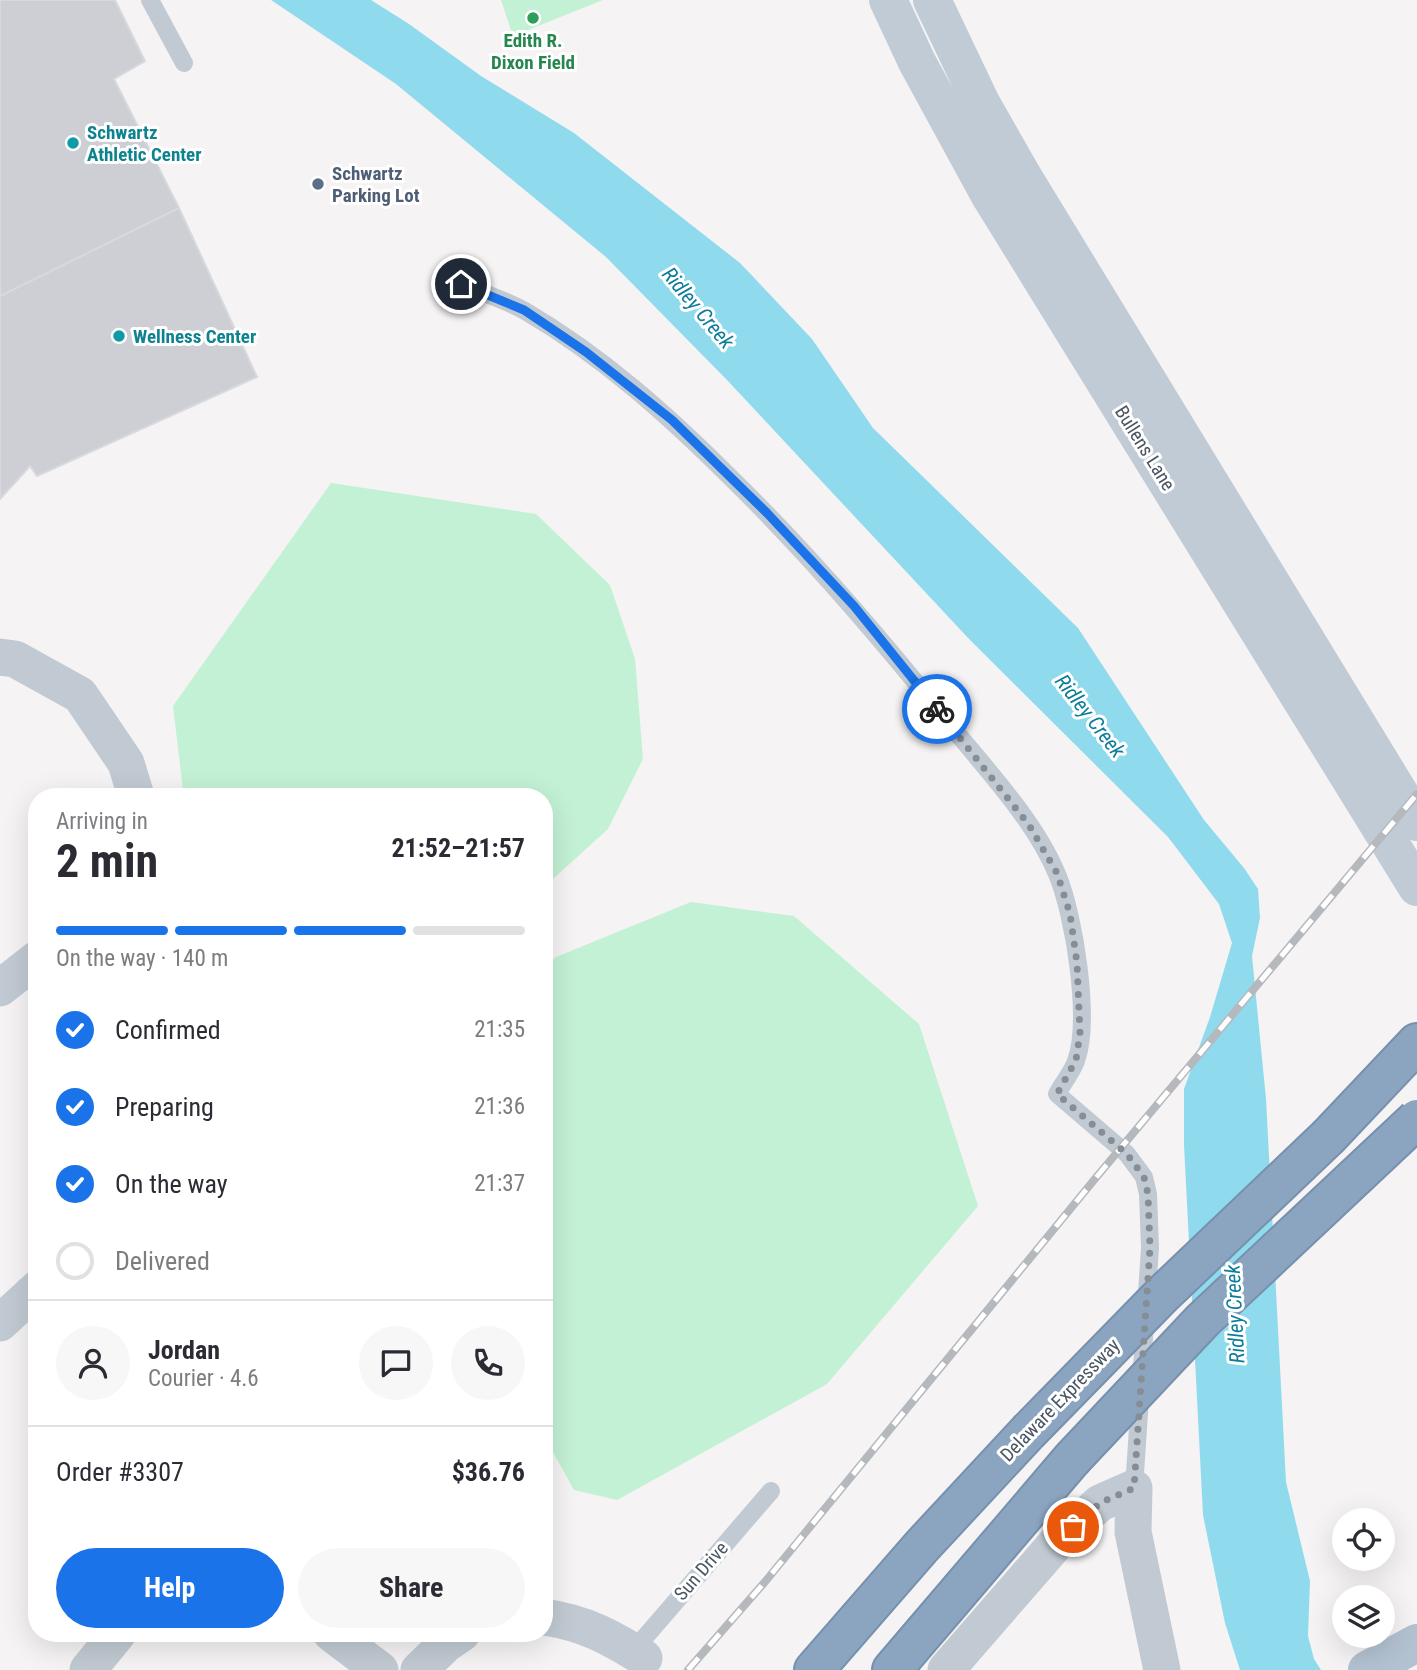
<!DOCTYPE html>
<meta charset="utf-8">
<style>
:root{--surface:#fff;--page:#f7f7f7;--text:#2b2b33;--muted:#7c7c81;--line:#e1e1e2;--accent:#1a73e8}
body{margin:0;font-family:"Roboto Condensed",sans-serif;background:var(--page);color:var(--text);height:100vh;display:flex;flex-direction:column;font-size:26px;white-space:nowrap}
*{box-sizing:border-box;margin:0}
p{font-size:23px;color:var(--muted)}
.icon{flex:none;width:38px;height:38px;fill:none;stroke:currentColor;stroke-width:2;stroke-linecap:round;stroke-linejoin:round}
.map{position:relative;flex:1;overflow:hidden}
.side{position:absolute;left:28px;top:788px;width:525px;height:854px;display:flex;flex-direction:column;background:var(--surface);border-radius:28px;box-shadow:0 7px 28px #0002}
.side>*{flex:none}
.tools{position:absolute;left:1332px;top:1508px;display:grid;gap:14px}
.tools a{display:grid;place-items:center;width:63px;height:63px;border-radius:50%;background:var(--surface);box-shadow:0 7px 28px #0002;font-size:35px}
.pin{position:absolute;display:grid;place-items:center;width:60px;height:60px;color:#fff;margin:-30px;border:4px solid #fff;border-radius:50%;box-shadow:0 2px 7px #0007}
.courier{position:absolute;display:grid;place-items:center;width:70px;height:70px;margin:-35px;border:5px solid #1a73e8;border-radius:50%;background:#fff;color:#222;box-shadow:0 2px 9px #0007}
.headline em{font-style:normal;font-weight:700}
.headline div{display:flex;flex-direction:column-reverse}
.headline{display:flex;align-items:center;justify-content:space-between;height:119px;padding:0 28px}
h1{font-size:46px;font-weight:700;line-height:52px}
.bar{display:grid;grid-template-columns:repeat(4,1fr);gap:10px 7px;align-content:center;height:84px;padding:0 28px}
.bar i{height:9px;border-radius:5px;background:var(--line)}
.bar .current{background:var(--accent)}
.bar p{grid-column:span 4}
.line{display:flex;align-items:center;gap:18px;padding:0 28px;border-top:2px solid var(--line)}
.line div{flex:1}
.round{display:grid;place-items:center;flex:none;width:74px;height:74px;border-radius:37px;background:var(--page)}
ol{padding:0 28px;list-style:none}
li{display:flex;align-items:center;gap:21px;height:77px}
li p{margin-inline-start:auto}
li .icon{padding:7px;border-radius:50%;background:var(--accent);color:#fff;stroke-width:4}
li:last-child{color:var(--muted)}
li i{width:38px;height:38px;border:4px solid var(--line);border-radius:50%}
.primary-button{display:flex;gap:14px;margin-top:auto;padding:14px 28px}
.primary-button a{flex:1;height:80px;border-radius:42px;background:var(--accent);color:#fff;font-size:28px;font-weight:700;line-height:80px;text-align:center}
.primary-button a+a{background:var(--page);color:var(--text)}
.map>svg:first-child{display:block}
.green{fill:#c3f1d5}
.water{fill:#90daee}
.building{fill:#cdcfd5;stroke:#d7d9de;stroke-width:2}
.lines{fill:none;stroke-linecap:round;stroke-linejoin:round}
.highway-casing{stroke:#7690ad;stroke-width:42}
.lane{stroke:#c1cad2;stroke-width:18}
.street{stroke:#c1cad2;stroke-width:37}
.secondary{stroke:#c1cbd6;stroke-width:38}
.primary{stroke:#b3c2d1;stroke-width:38}
.highway{stroke:#8ba5c1;stroke-width:38}
.rail-casing{stroke:#b5b8bd;stroke-width:8}
.rail{stroke:#fff;stroke-width:5;stroke-dasharray:16;stroke-linecap:butt}
.highway-bridge-casing{stroke:#7690ad;stroke-width:42;stroke-linecap:butt}
.highway-bridge{stroke:#8ba5c1;stroke-width:38}
.done{stroke:#868d94;stroke-width:7;stroke-dasharray:0 12.6}
.route{stroke:#1a73e8;stroke-width:9}
.leisure-dot{fill:#2e9e5b;stroke:#fff;stroke-width:2.5}
.culture-dot{fill:#0f9aa8;stroke:#fff;stroke-width:2.5}
.service-dot{fill:#5c6f8a;stroke:#fff;stroke-width:2.5}
.labels{text-anchor:middle;dominant-baseline:central;stroke-width:6;stroke-linejoin:round;paint-order:stroke}
.leisure-label{font-size:19px;font-weight:bold;fill:#27864d;stroke:#fff}
.culture-label{font-size:19px;font-weight:bold;fill:#0d838f;stroke:#fff;text-anchor:start}
.service-label{font-size:19px;font-weight:bold;fill:#4e5e75;stroke:#fff;text-anchor:start}
.street-label{font-size:19px;fill:#4a5661;stroke:#fff}
.water-label{font-size:21px;font-style:italic;fill:#0c7c9b;stroke:#fff}
</style>
<div class="map">
<svg width="1417" height="1670" viewBox="0 0 1417 1670">
<rect width="100%" height="100%" fill="#f5f3f3"/>
<path class="green" d="M501 0H603L513 36Z
M331 483 536 514 610 585 635 659 643 759 608 829 544 887V796H191L183 790 173 706Z
M691 902 794 916 919 1024 978 1206 827 1384 617 1500 574 1490 544 1436V966L556 957Z"/>
<path class="water" d="M271 0H371L409 24 481 76 574 133 740 263 812 339 873 428 1078 628 1204 820 1244 868 1258 889 1260 918 1252 956 1266 1099 1286 1482 1310 1581 1308 1636 1314 1659 1321 1670H1240L1225 1623 1203 1515 1184 1145V1089L1210 1017 1232 943 1219 904 1168 837 970 640 727 380 606 257 396 84Z"/>
<path class="building" d="M0 0H115L145 61 114 79 179 208 0 296Z
M179 208 257 377 37 476 30 466 0 499V296Z"/>
<g class="lines">
<g class="highway-casing">
<path id="highway" d="M1329 1136 1417 1043
M814 1670 922 1546 1028 1432
M892 1670 1072 1459"/>
</g>
<path class="lane" d="M150 0 184 63
M461 284C482 293 506 300 525 311 602 356 669 416 731 478 809 554 879 636 947 721 984 767 1034 819 1057 874 1074 914 1091 1020 1076 1061 1072 1072 1063 1083 1057 1094L1127 1154 1144 1177 1148 1194 1150 1248 1134 1488
M633 1651 771 1491"/>
<path class="street" d="M0 657 15 659 80 695 126 763 136 796
M0 988 37 959
M0 1323 37 1289
M544 1617C585 1623 610 1637 644 1658
M331 1633 380 1670
M88 1670 118 1633
M419 1670 446 1644 462 1633
M946 1670 1058 1541 1100 1503 1134 1488 1133 1532 1162 1670"/>
<path class="secondary" d="M888 0 917 62 989 194 1417 887
M932 0 981 103 1022 175 1417 822"/>
<path class="primary" d="M1367 1670 1417 1643"/>
<use href="#highway" class="highway"/>
<g class="rail-casing">
<path id="rail" d="M688 1670 764 1583 1094 1180 1417 794"/>
</g>
<use href="#rail" class="rail"/>
<g class="highway-bridge-casing">
<path id="highway-bridge" d="M1028 1432 1162 1295 1329 1136
M1072 1459 1203 1320 1417 1119"/>
</g>
<use href="#highway-bridge" class="highway-bridge"/>
</g>
<g class="lines">
<path class="done" d="M937 709 1029 825 1057 873 1070 914 1077 963 1080 1033 1076 1060 1057 1094 1127 1154 1144 1177 1148 1194 1150 1248 1134 1488 1100 1503 1073 1527"/>
<path class="route" d="M461 284 524 310 586 352 672 420 767 513 854 606 937 709"/>
</g>
<circle class="leisure-dot" cx="533" cy="18" r="7"/>
<g class="culture-dot">
<circle cx="73" cy="143" r="7"/>
<circle cx="119" cy="336" r="7"/>
</g>
<circle class="service-dot" cx="318" cy="184" r="7"/>
<g class="labels">
<g class="leisure-label">
<text x="533" y="40">Edith R.<tspan x="533" dy="22">Dixon Field</tspan></text>
</g>
<g class="culture-label">
<text x="87" y="132">Schwartz<tspan x="87" dy="22">Athletic Center</tspan></text>
<text x="133" y="336">Wellness Center</text>
</g>
<g class="service-label">
<text x="332" y="173">Schwartz<tspan x="332" dy="22">Parking Lot</tspan></text>
</g>
<g class="street-label">
<text transform="translate(1145 448) rotate(58)">Bullens Lane</text>
<text transform="translate(1060 1400) rotate(-46)">Delaware Expressway</text>
<text transform="translate(701 1571) rotate(-49)">Sun Drive</text>
</g>
<g class="water-label">
<text transform="translate(698 308) rotate(50)">Ridley Creek</text>
<text transform="translate(1090 716) rotate(52)">Ridley Creek</text>
<text transform="translate(1235 1314) rotate(-93)">Ridley Creek</text>
</g>
</g>
</svg>
<div class="tools">
<a><svg class="icon" aria-label="locate" viewBox="0 0 24 24"><circle cx="12" cy="12" r="6"/><path d="M12 2v4M12 18v4M2 12h4M18 12h4"/></svg></a>
<a><svg class="icon" aria-label="layers" viewBox="0 0 24 24"><path d="M12 4l9 5-9 5-9-5zM3 14l9 5 9-5"/></svg></a>
</div>
<div class="pin" style="left:1073px;top:1527px;background:#ea580c"><svg class="icon" aria-label="bag" viewBox="0 0 24 24"><path d="M5 8h14l-1 12H6zM9 8a3 3 0 0 1 6 0"/></svg></div>
<div class="pin" style="left:461px;top:284px;background:#1f2937"><svg class="icon" aria-label="home" viewBox="0 0 24 24"><path d="M3 11l9-7 9 7M6 9v11h12V9"/></svg></div>
<div class="courier" style="left:937px;top:709px"><svg class="icon" aria-label="bike" viewBox="0 0 24 24"><circle cx="6" cy="16" r="4"/><circle cx="18" cy="16" r="4"/><path d="M6 16l4-8h5l3 8M10 8l3 8H6M13 5h3"/></svg></div>
<section class="side">
<div class="headline"><div><h1>2 min</h1><p>Arriving in</p></div><em>21:52–21:57</em></div>
<div class="bar"><i class="current"></i><i class="current"></i><i class="current"></i><i></i><p>On the way · 140 m</p></div>
<ol>
<li><svg class="icon" aria-label="check" viewBox="0 0 24 24"><path d="M5 12l5 5 9-10"/></svg>Confirmed<p>21:35</p></li>
<li><svg class="icon" aria-label="check" viewBox="0 0 24 24"><path d="M5 12l5 5 9-10"/></svg>Preparing<p>21:36</p></li>
<li><svg class="icon" aria-label="check" viewBox="0 0 24 24"><path d="M5 12l5 5 9-10"/></svg>On the way<p>21:37</p></li>
<li><i></i>Delivered</li>
</ol>
<div class="line" style="height:126px"><a class="round"><svg class="icon" aria-label="person" viewBox="0 0 24 24"><circle cx="12" cy="8" r="4"/><path d="M4 21q1-7 8-7t8 7"/></svg></a><div><b>Jordan</b><p>Courier · 4.6</p></div><a class="round"><svg class="icon" aria-label="chat" viewBox="0 0 24 24"><path d="M4 5h16v11H9l-5 4z"/></svg></a><a class="round"><svg class="icon" aria-label="phone" viewBox="0 0 24 24"><path d="M5 4h4l2 5-3 2q2 4 5 5l2-3 5 2v4C11 20 4 13 5 4z"/></svg></a></div>
<div class="line" style="height:91px"><div>Order #3307</div><b>$36.76</b></div>
<div class="primary-button"><a>Help</a><a>Share</a></div>
</section>
</div>
